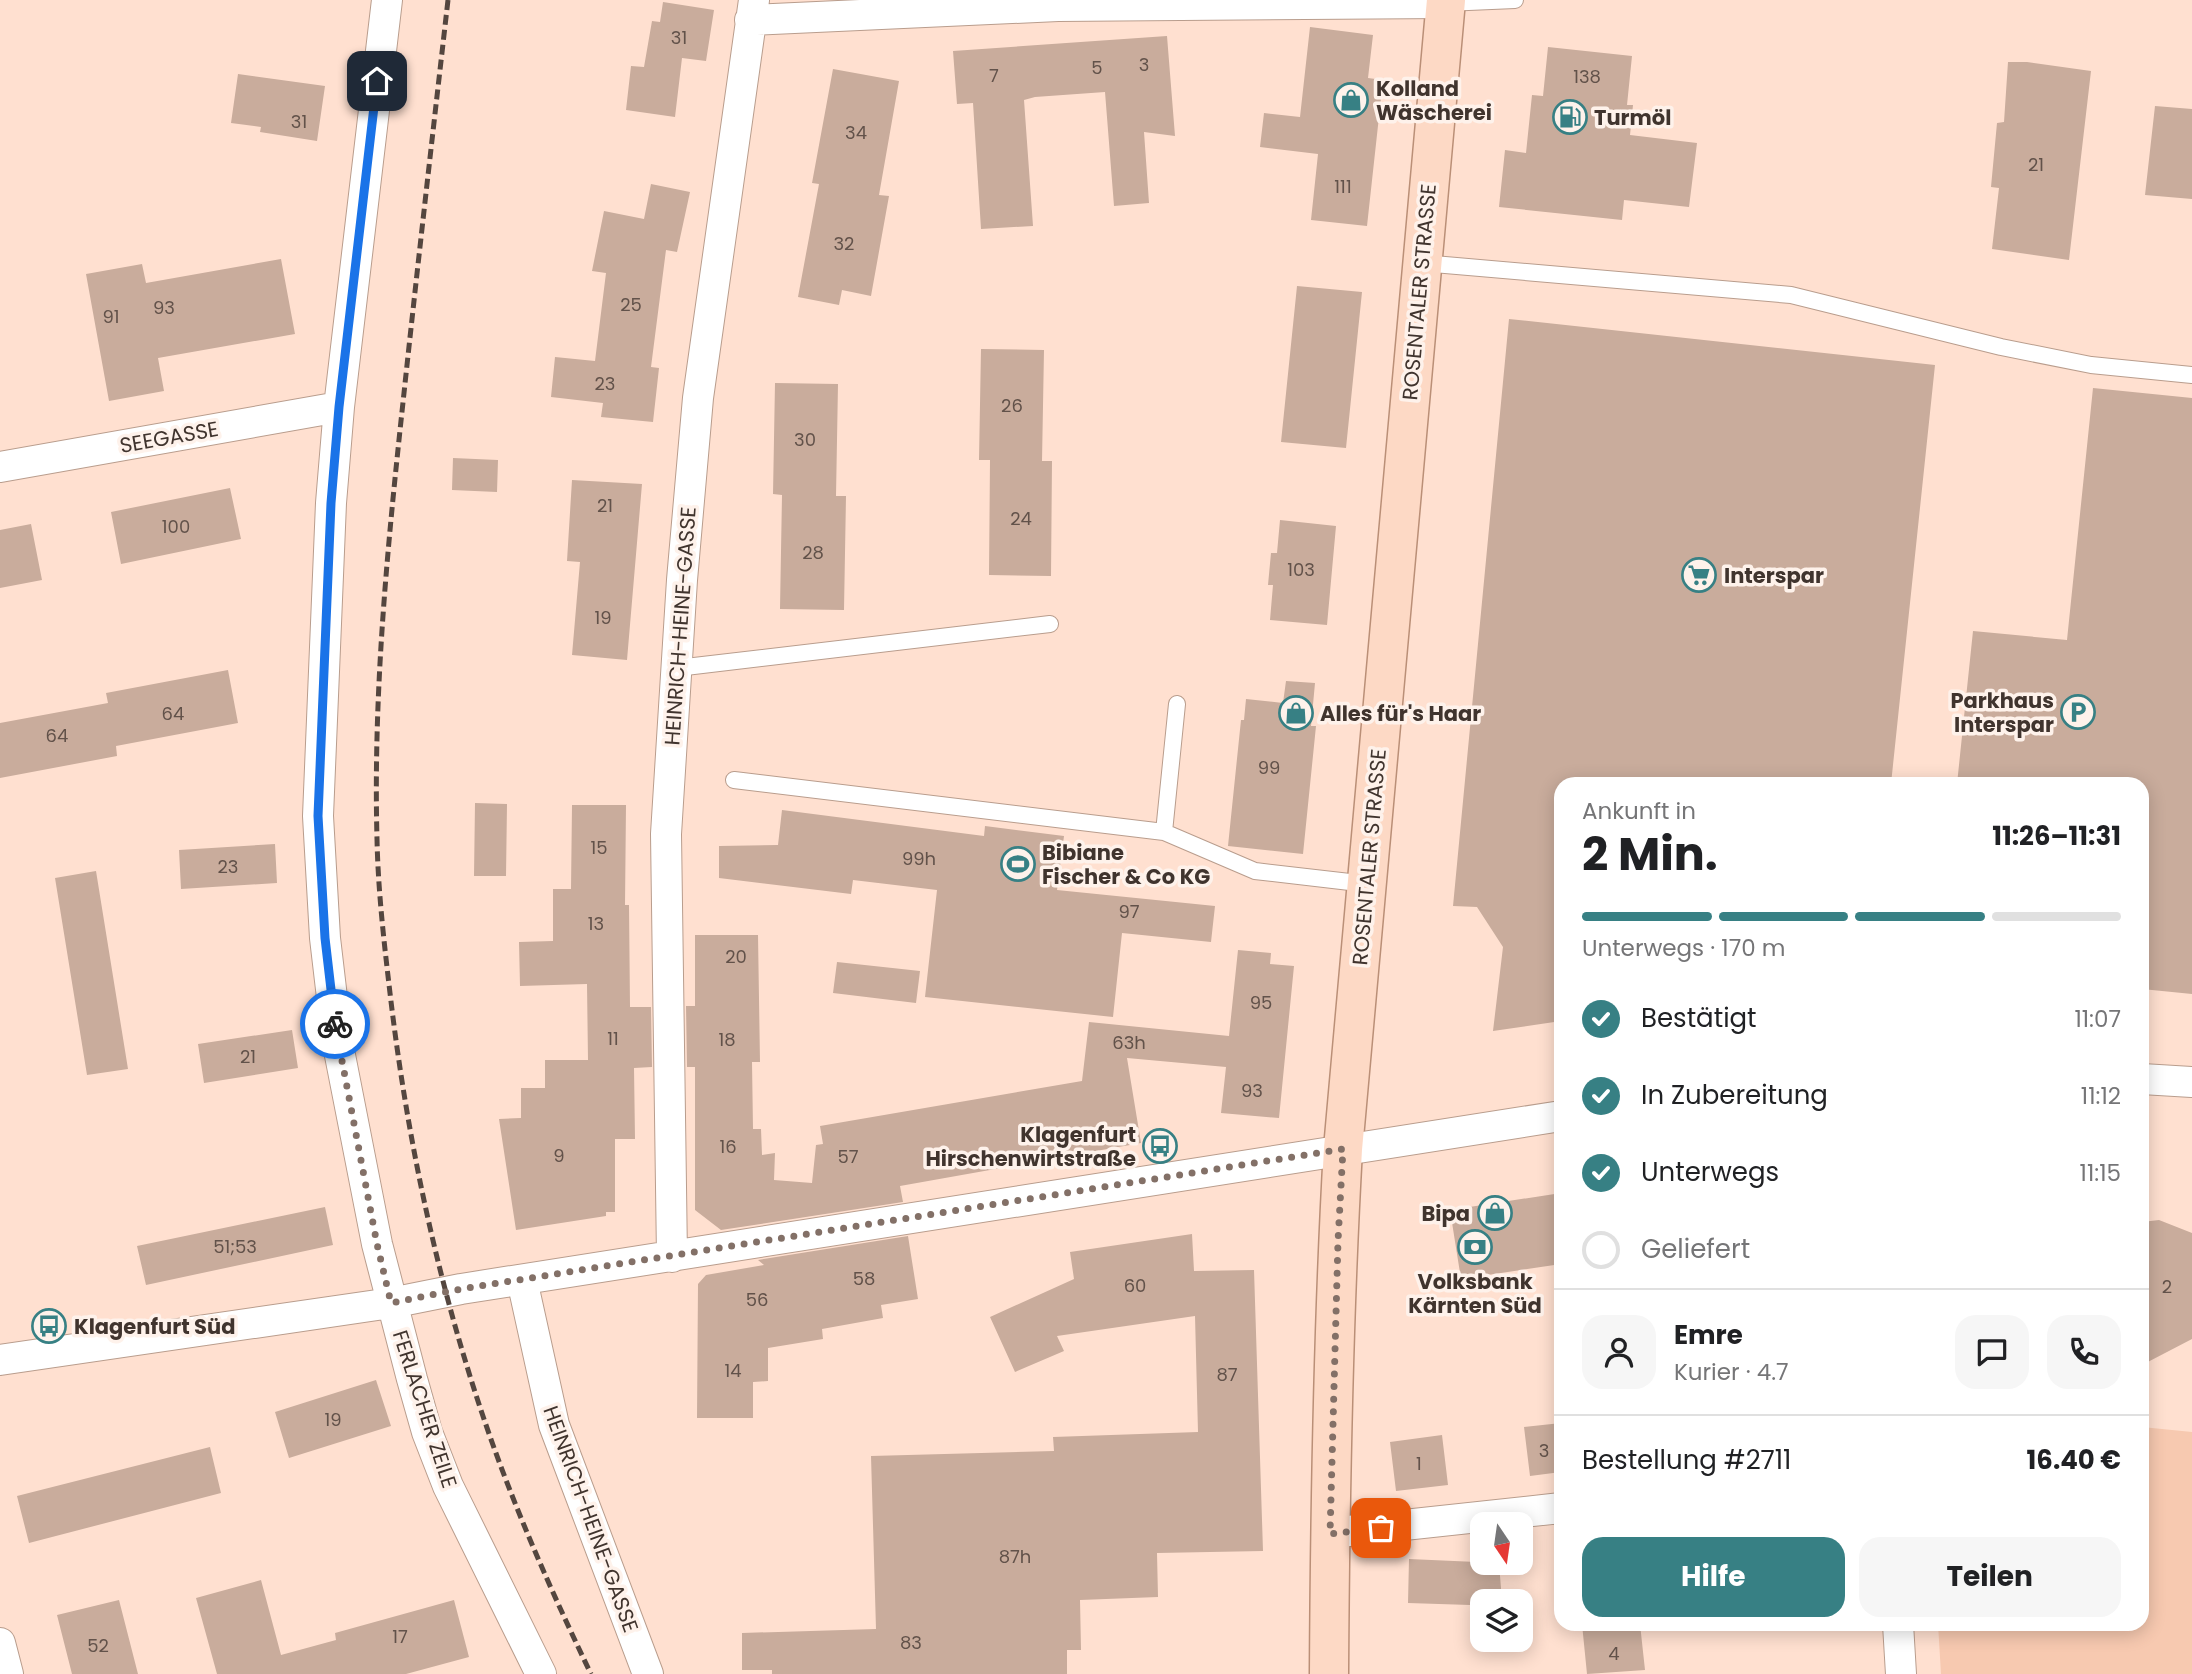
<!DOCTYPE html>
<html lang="de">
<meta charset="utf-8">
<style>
:root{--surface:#fff;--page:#f6f6f6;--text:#202124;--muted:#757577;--line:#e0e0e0;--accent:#378084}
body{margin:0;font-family:Poppins,sans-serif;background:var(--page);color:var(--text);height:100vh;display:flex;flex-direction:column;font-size:26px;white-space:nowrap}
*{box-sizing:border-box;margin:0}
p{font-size:23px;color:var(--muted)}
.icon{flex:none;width:38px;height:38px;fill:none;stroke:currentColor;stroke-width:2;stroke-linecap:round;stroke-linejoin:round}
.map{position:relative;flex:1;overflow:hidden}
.sheet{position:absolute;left:1554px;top:777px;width:595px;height:854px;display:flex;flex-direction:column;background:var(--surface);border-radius:21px;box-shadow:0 4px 18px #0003}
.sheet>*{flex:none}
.needle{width:46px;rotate:167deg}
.tools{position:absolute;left:1470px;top:1512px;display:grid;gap:14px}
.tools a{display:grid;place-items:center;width:63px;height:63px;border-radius:14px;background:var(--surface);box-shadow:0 4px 18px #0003;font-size:35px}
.pin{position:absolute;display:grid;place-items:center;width:60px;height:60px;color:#fff;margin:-30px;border-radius:14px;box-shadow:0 4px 10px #0006}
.courier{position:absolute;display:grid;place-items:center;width:70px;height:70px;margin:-35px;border:5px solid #1a73e8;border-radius:50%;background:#fff;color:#222;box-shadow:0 2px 9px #0007}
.overview em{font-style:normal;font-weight:700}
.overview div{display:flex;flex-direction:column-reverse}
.overview{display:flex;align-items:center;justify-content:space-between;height:119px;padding:0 28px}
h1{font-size:46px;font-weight:700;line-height:52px}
.bar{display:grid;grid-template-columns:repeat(4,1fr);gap:10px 7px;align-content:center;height:84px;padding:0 28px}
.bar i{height:9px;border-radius:5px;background:var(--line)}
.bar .current{background:var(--accent)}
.bar p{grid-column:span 4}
.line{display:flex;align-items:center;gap:18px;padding:0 28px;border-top:2px solid var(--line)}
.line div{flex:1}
.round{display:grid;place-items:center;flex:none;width:74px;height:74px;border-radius:21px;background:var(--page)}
ol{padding:0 28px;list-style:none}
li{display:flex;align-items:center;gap:21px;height:77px}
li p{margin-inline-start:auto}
li .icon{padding:7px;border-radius:50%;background:var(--accent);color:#fff;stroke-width:4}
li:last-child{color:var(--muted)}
li i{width:38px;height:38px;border:4px solid var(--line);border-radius:50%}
.primary-button{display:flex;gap:14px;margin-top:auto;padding:14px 28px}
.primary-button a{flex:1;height:80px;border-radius:21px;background:var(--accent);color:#fff;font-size:28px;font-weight:700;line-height:80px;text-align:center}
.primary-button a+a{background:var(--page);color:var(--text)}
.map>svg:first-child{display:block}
.green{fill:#f7c9b0}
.building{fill:#c9ac9c}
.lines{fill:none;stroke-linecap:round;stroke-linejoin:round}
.lane-casing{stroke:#b99d8d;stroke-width:18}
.street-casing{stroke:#b99d8d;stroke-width:32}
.primary-casing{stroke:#ba8f77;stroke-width:41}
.lane{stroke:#fff;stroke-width:16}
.street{stroke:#fff;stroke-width:30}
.primary{stroke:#fdd9c5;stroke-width:38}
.rail{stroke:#54463f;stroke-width:5;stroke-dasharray:10 5;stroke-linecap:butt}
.done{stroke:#837067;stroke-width:7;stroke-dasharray:0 12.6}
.route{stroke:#1a73e8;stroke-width:9}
.labels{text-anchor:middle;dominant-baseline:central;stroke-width:7;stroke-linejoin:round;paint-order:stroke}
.number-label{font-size:18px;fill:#62524a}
.poi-label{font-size:21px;font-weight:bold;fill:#40342e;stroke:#fef2eb;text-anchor:start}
.street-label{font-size:21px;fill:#40342e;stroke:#fef2eb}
</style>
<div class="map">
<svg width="2192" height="1674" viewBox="0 0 2192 1674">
<rect width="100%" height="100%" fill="#ffe0d0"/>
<path class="green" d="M2142 1427 2192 1432V1674H1941L1938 1624H2142Z"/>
<path class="building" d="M663 2 714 10 706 61 682 58 675 117 626 110 631 66 644 67 652 21 660 22Z
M1310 27 1373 35 1368 78 1383 80 1367 226 1311 220 1318 154 1260 147 1264 113 1300 117Z
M1167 36 1175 136 1144 132 1149 203 1114 206 1105 92 1035 97 1024 100 1033 226 981 229 973 103 957 104 953 51Z
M1548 47 1632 56 1627 105H1633L1630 135 1697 143 1689 207 1624 200 1622 220 1499 207 1505 150 1526 153 1532 95 1543 96Z
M2008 62H2027L2091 71 2069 260 1992 249 1999 188 1991 187 1997 123 2004 122Z
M833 69 899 81 879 195 889 196 871 296 842 290 839 305 798 297 819 184 812 183Z
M238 74 325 86 317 141 260 132 261 127 231 123Z
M2155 106 2192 109V199L2145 195Z
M651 184 690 192 677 252 666 250 651 367 659 368 653 422 601 417 603 403 551 397 555 357 595 361 606 273 592 271 604 211 644 219Z
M281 259 295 334 158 358 164 391 109 401 86 274 142 264 146 283Z
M1297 286 1362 292 1346 448 1281 442Z
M1509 319 1935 365 1891 784H1561V1021L1493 1031 1503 947 1477 907 1453 906Z
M981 349 1044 350 1042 461H1052L1051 576 989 575 990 460H979Z
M775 383 838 384 836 496H846L844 610 780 609 782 495 773 494Z
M2093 388 2192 398V994L2142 989V784H1957L1973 631 2067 640Z
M453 458 498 460 497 492 452 490Z
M572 480 642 484 627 660 572 655 580 562 567 561Z
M230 488 241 539 121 564 111 512Z
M1280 520 1336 526 1327 625 1270 620 1273 585H1268L1271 553H1277Z
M31 524 42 580 0 588V530Z
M228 670 238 723 116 746 117 756 0 778V723L108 703 106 693Z
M1286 681 1315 683 1311 726H1316L1303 854 1228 846 1241 720H1244L1246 699 1283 703Z
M475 803 507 804 506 876H474Z
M572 805H626L625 905H629L630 1007H651L652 1067 634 1068 635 1139H615V1212H606V1216L516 1230 499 1119 521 1118V1088H545V1060H588L587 984 520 986 519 942 553 941V889H571Z
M782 810 984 836 985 826 1064 836 1057 890 1215 906 1211 942 1122 933 1113 1017 925 997 937 890 853 880 851 894 719 878V846L778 845Z
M275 844 277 883 181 889 179 850Z
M96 871 128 1069 87 1075 55 878Z
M695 935H758L760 1062H752L753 1129H761L762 1155 775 1153 774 1180 812 1183 816 1145 823 1144 820 1126 1082 1081 1089 1022 1229 1036 1238 950 1271 953 1270 964 1294 966 1279 1118 1221 1113 1226 1067 1127 1058 1141 1143 900 1186 903 1202 721 1230 695 1210V1067H687L686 1006H695Z
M837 962 920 971 916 1003 833 993Z
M292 1030 298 1068 204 1083 198 1044Z
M1561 1193V1264L1461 1279 1450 1210Z
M325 1207 333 1245 146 1285 137 1246Z
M2159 1220 2192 1233V1339L2142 1365V1222Z
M1192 1234 1194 1271 1254 1270 1263 1551 1157 1553 1158 1597 1080 1600 1081 1650H1067V1674H772V1670H742V1633L876 1629 871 1456 1054 1451 1053 1437 1198 1432 1195 1316 1057 1336 1064 1351 1015 1372 990 1317 1074 1279 1070 1252Z
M908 1236 918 1299 881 1305 883 1318 822 1329 823 1339 768 1348V1381L753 1382V1418H697L698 1284 706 1275 764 1265 758 1260Z
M376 1380 391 1426 289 1458 275 1412Z
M1561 1423V1472L1530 1476 1524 1427Z
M1442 1435 1448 1485 1396 1491 1390 1442Z
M210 1447 221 1493 29 1543 17 1496Z
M1409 1559 1499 1563 1502 1601H1482V1622L1472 1623 1470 1605 1408 1603Z
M261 1580 281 1655 336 1640 335 1633 454 1600 469 1657 406 1674H217L196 1598Z
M119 1600 138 1674H72L57 1615Z
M1582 1624H1640L1645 1670 1587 1674Z"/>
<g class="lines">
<g class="lane-casing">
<path id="lane" d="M1445 3 1515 0
M1422 263 1791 295 2001 347 2091 365 2192 375
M677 668 1050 624
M734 780 1164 832 1255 871 1367 884
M1164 832 1177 704"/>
</g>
<g class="street-casing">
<path id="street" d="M387 0 339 407 331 503 318 816 325 938 337 1040 377 1244 412 1379 427 1432 448 1486 541 1674
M750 20 1058 6 1445 3
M0 467 339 407
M2142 1079 2192 1082
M672 1257 666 834 682 580 698 398 754 0
M522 1280 554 1425 648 1674
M0 1360 391 1303 461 1289 1561 1116
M1330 1533 1561 1508
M1898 1624 1901 1674
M0 1643 8 1674"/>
</g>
<g class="primary-casing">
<path id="primary" d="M1329 1674C1330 1499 1333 1324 1343 1149L1446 0"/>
</g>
<use href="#lane" class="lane"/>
<use href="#street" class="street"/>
<use href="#primary" class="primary"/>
<path class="rail" d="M448 0C433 131 418 262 404 393 388 541 373 690 377 839 378 890 384 942 390 993 408 1147 441 1299 493 1445 521 1523 555 1599 591 1674"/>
</g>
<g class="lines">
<path class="done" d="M335 1024 377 1244 391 1303 461 1289 1343 1149 1338 1241 1330 1534 1381 1528"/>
<path class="route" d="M335 1024 325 938 318 816 331 503 339 407 377 81"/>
</g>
<defs>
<g id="shop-ring" transform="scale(1.75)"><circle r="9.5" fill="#fef2eb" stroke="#378084" stroke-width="1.5"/><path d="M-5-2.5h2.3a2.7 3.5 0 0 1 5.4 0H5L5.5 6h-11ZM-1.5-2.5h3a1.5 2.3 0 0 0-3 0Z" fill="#378084"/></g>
<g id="fuel-ring" transform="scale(1.75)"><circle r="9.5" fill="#fef2eb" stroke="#378084" stroke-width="1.5"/><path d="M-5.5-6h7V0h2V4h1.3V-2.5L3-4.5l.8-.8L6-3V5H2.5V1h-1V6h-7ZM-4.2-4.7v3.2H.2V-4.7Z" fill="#378084"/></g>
<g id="supermarket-ring" transform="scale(1.75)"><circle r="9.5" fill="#fef2eb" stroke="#378084" stroke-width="1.5"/><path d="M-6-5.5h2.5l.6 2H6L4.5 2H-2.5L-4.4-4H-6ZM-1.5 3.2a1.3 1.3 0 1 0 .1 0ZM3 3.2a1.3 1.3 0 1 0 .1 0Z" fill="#378084"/></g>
<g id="parking-ring" transform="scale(1.75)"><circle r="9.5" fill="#fef2eb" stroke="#378084" stroke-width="1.5"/><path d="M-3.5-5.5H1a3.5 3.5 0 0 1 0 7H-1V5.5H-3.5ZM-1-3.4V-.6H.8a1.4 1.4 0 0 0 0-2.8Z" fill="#378084"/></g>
<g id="stadium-ring" transform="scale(1.75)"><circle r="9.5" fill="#fef2eb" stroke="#378084" stroke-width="1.5"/><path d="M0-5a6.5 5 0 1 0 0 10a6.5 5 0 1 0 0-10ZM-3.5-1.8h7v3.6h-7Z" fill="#378084"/></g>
<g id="bus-ring" transform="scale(1.75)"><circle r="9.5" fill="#fef2eb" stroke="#378084" stroke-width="1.5"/><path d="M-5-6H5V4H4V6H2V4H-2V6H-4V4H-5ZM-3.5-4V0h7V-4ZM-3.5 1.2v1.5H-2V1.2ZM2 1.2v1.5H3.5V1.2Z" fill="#378084"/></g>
<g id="bank-ring" transform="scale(1.75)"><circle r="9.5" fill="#fef2eb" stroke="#378084" stroke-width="1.5"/><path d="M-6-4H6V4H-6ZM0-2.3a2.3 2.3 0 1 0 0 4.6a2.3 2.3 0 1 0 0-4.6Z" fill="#378084"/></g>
</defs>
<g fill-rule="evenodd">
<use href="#shop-ring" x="1351" y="100"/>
<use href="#fuel-ring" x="1570" y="117"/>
<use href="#supermarket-ring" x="1699" y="575"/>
<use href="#parking-ring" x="2078" y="712"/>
<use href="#shop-ring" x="1296" y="713"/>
<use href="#stadium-ring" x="1018" y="864"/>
<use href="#bus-ring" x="1160" y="1146"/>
<use href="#shop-ring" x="1495" y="1213"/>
<use href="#bank-ring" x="1475" y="1247"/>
<use href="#bus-ring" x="49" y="1326"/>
</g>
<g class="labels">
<g class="number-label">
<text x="679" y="37">31</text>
<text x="1144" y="64">3</text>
<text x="1097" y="67">5</text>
<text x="994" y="75">7</text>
<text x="1587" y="76">138</text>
<text x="299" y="121">31</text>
<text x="856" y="132">34</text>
<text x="2036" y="164">21</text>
<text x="1343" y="186">111</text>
<text x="844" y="243">32</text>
<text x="631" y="304">25</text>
<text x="164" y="307">93</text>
<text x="111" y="316">91</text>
<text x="605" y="383">23</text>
<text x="1012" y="405">26</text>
<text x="805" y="439">30</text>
<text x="605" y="505">21</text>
<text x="1021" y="518">24</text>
<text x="176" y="526">100</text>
<text x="813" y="552">28</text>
<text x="1301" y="569">103</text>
<text x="603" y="617">19</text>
<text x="173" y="713">64</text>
<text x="57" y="735">64</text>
<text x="1269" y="767">99</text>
<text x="599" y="847">15</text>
<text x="919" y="858">99h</text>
<text x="228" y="866">23</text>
<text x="1129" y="911">97</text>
<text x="596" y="923">13</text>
<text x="736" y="956">20</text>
<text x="1261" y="1002">95</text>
<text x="613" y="1038">11</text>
<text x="727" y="1039">18</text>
<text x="1129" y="1042">63h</text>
<text x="248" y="1056">21</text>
<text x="1252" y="1090">93</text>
<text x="728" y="1146">16</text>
<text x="559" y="1155">9</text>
<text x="848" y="1156">57</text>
<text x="235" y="1246">51;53</text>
<text x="864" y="1278">58</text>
<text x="1135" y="1285">60</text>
<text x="2167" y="1286">2</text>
<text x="757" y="1299">56</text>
<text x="733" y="1370">14</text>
<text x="1227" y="1374">87</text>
<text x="333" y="1419">19</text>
<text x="1544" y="1450">3</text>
<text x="1419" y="1463">1</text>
<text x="1015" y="1556">87h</text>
<text x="400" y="1636">17</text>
<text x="911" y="1642">83</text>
<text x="98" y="1645">52</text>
<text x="1614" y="1653">4</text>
</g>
<g class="poi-label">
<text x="1376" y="88">Kolland<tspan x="1376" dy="24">Wäscherei</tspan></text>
<text x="1594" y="117">Turmöl</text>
<text x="1724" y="575">Interspar</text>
<text x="2054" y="700" text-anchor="end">Parkhaus<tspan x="2054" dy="24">Interspar</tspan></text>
<text x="1320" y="713">Alles für's Haar</text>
<text x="1042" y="852">Bibiane<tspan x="1042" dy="24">Fischer &amp; Co KG</tspan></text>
<text x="1136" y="1134" text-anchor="end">Klagenfurt<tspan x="1136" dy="24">Hirschenwirtstraße</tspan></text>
<text x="1470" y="1213" text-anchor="end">Bipa</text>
<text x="1475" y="1281" text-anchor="middle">Volksbank<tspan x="1475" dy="24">Kärnten Süd</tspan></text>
<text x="74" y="1326">Klagenfurt Süd</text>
</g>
<g class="street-label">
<text transform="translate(1419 292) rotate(-85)">ROSENTALER STRASSE</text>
<text transform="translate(169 437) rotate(-10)">SEEGASSE</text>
<text transform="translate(680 626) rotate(-86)">HEINRICH-HEINE-GASSE</text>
<text transform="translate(1369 857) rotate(-85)">ROSENTALER STRASSE</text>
<text transform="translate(425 1409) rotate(72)">FERLACHER ZEILE</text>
<text transform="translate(591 1519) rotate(70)">HEINRICH-HEINE-GASSE</text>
</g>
</g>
</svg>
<div class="tools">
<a><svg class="needle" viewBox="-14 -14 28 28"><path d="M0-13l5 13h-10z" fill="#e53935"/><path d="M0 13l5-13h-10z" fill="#757577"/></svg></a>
<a><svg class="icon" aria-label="layers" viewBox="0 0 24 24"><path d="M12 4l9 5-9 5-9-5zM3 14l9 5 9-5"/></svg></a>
</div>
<div class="pin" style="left:1381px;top:1528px;background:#ea580c"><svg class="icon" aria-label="bag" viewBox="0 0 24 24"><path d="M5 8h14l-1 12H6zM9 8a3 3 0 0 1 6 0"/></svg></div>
<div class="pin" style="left:377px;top:81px;background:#1f2937"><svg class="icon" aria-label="home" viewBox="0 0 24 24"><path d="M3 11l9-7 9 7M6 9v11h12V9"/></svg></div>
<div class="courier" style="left:335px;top:1024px"><svg class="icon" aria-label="bike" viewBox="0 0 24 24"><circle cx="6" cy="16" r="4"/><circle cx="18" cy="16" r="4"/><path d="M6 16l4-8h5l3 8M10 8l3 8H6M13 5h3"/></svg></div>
<section class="sheet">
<div class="overview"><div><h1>2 Min.</h1><p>Ankunft in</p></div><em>11:26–11:31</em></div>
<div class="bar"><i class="current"></i><i class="current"></i><i class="current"></i><i></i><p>Unterwegs · 170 m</p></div>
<ol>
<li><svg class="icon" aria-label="check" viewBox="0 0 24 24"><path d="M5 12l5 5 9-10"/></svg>Bestätigt<p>11:07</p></li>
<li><svg class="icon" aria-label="check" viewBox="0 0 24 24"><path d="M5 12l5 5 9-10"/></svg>In Zubereitung<p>11:12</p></li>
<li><svg class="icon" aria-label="check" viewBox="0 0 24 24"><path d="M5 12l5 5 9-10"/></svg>Unterwegs<p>11:15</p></li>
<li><i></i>Geliefert</li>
</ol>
<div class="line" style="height:126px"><a class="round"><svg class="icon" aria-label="person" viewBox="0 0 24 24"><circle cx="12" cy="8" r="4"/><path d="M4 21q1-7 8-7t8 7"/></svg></a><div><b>Emre</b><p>Kurier · 4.7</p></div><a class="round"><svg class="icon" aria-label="chat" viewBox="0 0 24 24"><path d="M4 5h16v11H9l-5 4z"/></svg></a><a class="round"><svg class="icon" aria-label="phone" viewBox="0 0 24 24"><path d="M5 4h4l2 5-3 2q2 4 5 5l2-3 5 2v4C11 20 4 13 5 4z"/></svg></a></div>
<div class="line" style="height:91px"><div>Bestellung #2711</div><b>16.40 €</b></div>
<div class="primary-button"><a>Hilfe</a><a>Teilen</a></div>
</section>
</div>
